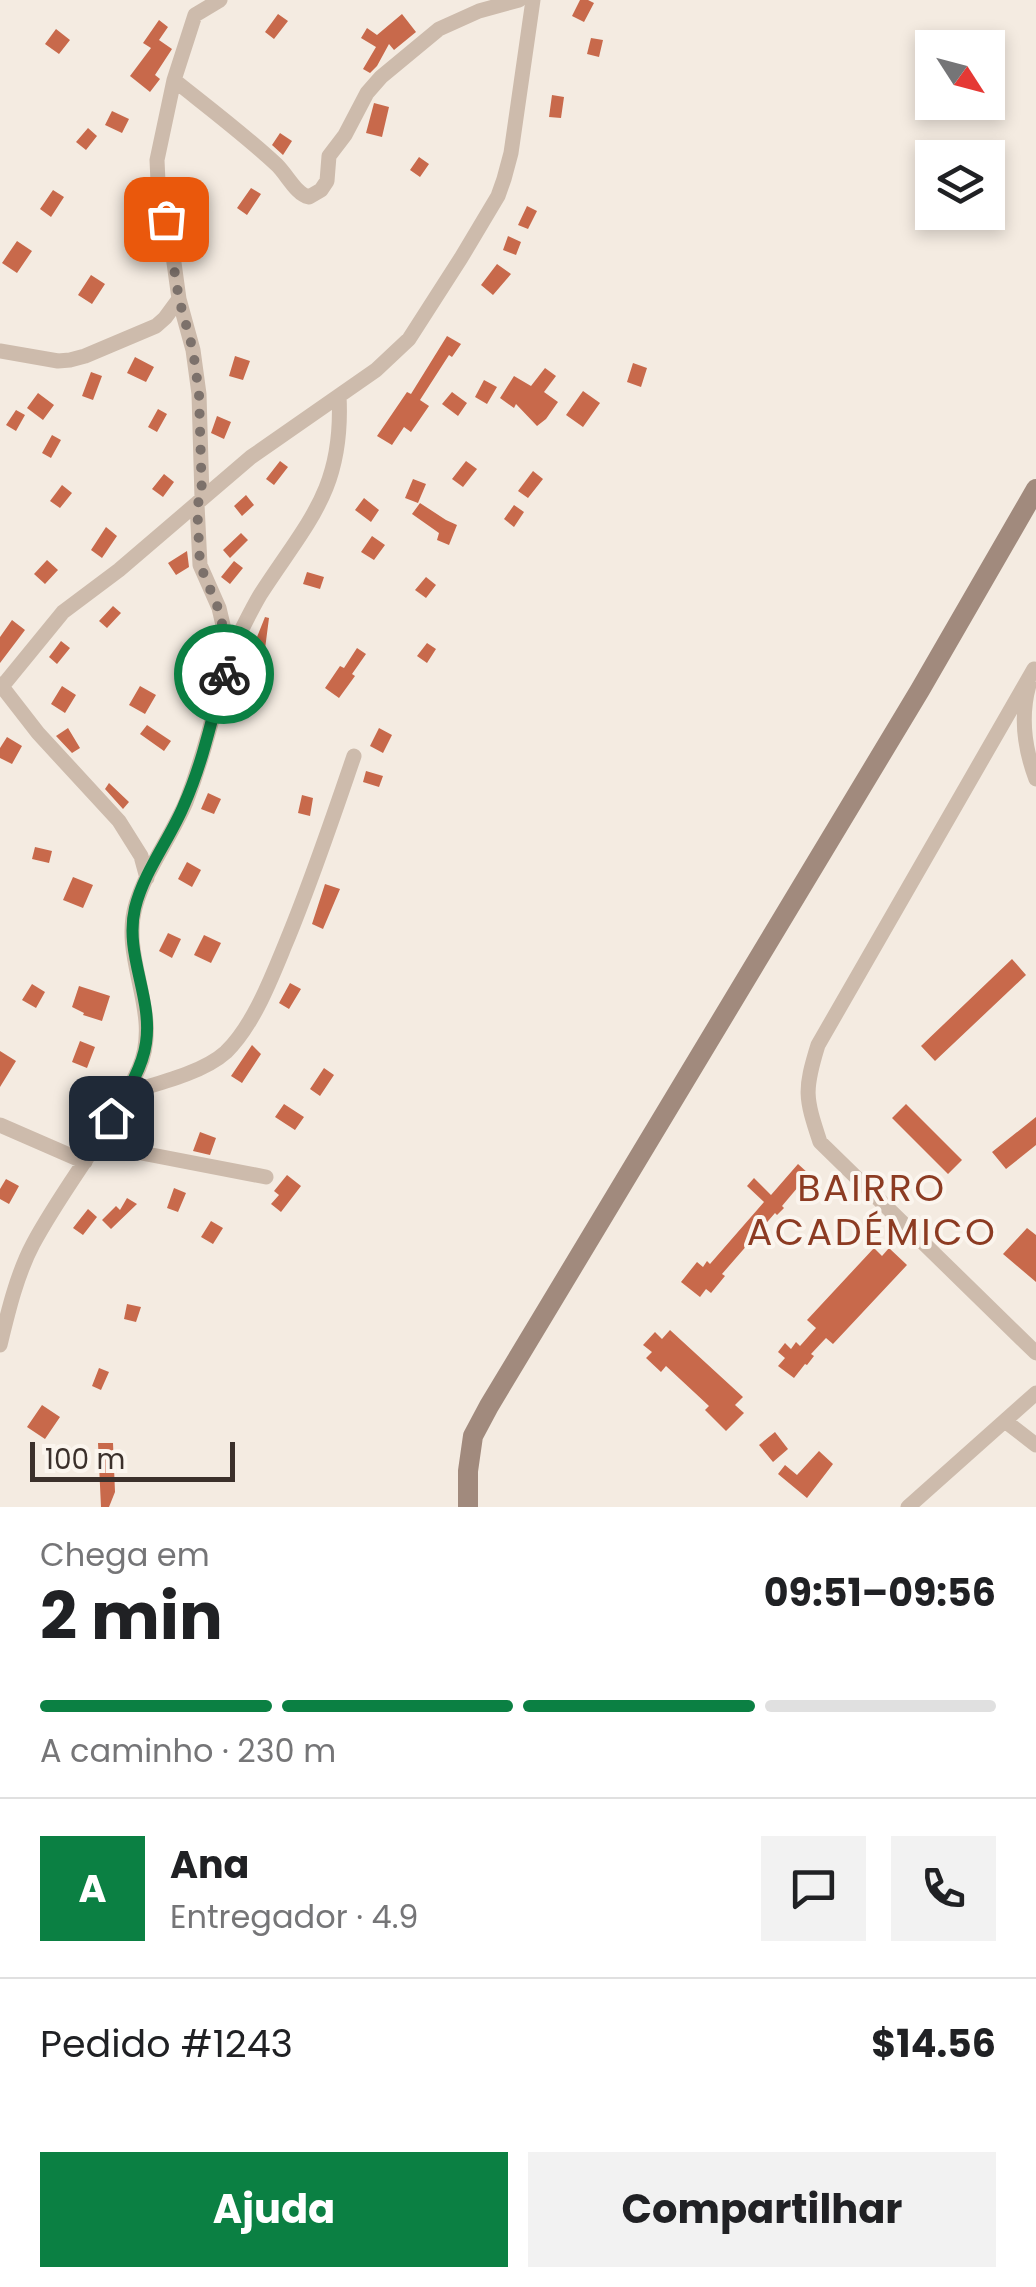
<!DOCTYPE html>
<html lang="pt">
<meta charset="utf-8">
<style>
:root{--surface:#fff;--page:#f2f2f2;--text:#202124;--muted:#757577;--line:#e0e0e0;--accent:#0b8043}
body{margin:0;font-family:Poppins,sans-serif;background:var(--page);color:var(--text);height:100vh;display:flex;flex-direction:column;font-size:38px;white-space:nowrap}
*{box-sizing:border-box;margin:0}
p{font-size:32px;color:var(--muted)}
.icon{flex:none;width:55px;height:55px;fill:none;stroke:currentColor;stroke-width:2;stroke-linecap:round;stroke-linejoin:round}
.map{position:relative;height:1507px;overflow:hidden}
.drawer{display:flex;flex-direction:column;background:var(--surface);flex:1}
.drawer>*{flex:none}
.needle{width:65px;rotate:126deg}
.fabs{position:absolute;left:915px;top:30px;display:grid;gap:20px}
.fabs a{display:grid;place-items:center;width:90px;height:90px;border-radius:0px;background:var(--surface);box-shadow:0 5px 15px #0003;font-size:50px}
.scale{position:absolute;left:30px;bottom:25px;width:205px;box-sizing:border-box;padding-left:10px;border:5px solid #3b302b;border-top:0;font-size:28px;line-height:35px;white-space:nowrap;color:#3b302b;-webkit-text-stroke:8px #fbf5ee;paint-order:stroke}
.pin{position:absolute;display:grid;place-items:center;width:85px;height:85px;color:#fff;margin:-42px;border-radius:20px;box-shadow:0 5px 15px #0006}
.courier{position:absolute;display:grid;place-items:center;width:100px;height:100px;margin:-50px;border:8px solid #0b8043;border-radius:50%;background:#fff;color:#222;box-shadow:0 2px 12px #0007}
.head em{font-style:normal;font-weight:700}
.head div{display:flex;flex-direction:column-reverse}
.head{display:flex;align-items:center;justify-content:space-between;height:170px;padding:0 40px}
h1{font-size:65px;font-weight:700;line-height:75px}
.bar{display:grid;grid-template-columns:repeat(4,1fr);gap:15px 10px;align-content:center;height:120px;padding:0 40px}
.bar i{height:12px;border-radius:8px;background:var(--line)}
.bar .active{background:var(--accent)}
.bar p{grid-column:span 4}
.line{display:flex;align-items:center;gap:25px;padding:0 40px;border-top:2px solid var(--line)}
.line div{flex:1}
.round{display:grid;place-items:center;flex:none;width:105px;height:105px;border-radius:0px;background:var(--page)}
.action{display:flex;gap:20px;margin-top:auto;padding:20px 40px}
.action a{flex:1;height:115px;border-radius:0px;background:var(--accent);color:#fff;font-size:40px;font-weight:700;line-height:115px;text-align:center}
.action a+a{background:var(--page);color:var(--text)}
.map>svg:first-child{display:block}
.building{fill:#c8694b}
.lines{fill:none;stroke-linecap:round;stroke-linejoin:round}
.street{stroke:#cdbbac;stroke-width:15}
.secondary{stroke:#a18a7d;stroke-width:20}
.done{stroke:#7c716b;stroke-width:10;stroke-dasharray:0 18}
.route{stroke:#0b8043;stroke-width:12}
.labels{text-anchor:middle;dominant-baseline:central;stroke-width:8;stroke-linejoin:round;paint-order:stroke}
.neighbourhood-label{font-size:38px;letter-spacing:2.5px;fill:#8c3b22;stroke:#fbf5ee}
</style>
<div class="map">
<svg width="1036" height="1507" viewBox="0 0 1036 1507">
<rect width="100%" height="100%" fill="#f4ebe1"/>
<path class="building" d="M580 0H588L594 3 584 22 572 16Z
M278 14 288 21 274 39 265 32Z
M402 14 416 32 394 50 389 44 377 66 370 73 363 69 376 47 361 38 367 28 377 35Z
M159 20 168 27 159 40 172 49 155 75 160 79 150 92 130 76 151 48 143 43Z
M56 29 70 40 59 54 45 44Z
M591 38 603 40 599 57 587 54Z
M552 95 564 97 561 118 549 117Z
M374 103 389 107 382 137 366 133Z
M112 111 129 119 122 133 105 125Z
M88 128 97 136 86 150 76 142Z
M280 133 292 141 283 155 272 145Z
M419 157 429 164 420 177 410 170Z
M251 188 261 194 247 215 237 208Z
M53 190 64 197 51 217 40 209Z
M527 206 537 211 528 229 518 225Z
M193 219 208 224 200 246 185 241Z
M508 236 521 242 516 255 503 250Z
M17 241 32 251 17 273 2 263Z
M497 264 511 274 493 295 481 285Z
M91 275 105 284 92 304 78 295Z
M447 336 461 344 452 357 449 355 420 400 429 406 411 432 404 427 392 445 377 436 407 392 411 394Z
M235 356 250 361 243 380 229 376Z
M135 357 154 367 146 382 127 373Z
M633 363 647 368 641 387 627 382Z
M545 368 556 376 544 392 558 402 546 419 537 426 516 404 514 408 500 398 514 376 531 386Z
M91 372 102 376 93 400 82 396Z
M484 380 497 387 487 404 475 397Z
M583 391 600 403 583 427 566 415Z
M452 392 467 403 458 416 442 404Z
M38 393 54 405 43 420 27 408Z
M158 409 167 414 157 432 148 427Z
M16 410 25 415 16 431 6 425Z
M217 416 231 422 224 439 211 433Z
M52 435 61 440 51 458 42 453Z
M280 461 288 467 274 485 266 479Z
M466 461 477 469 463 487 452 479Z
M533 471 543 479 528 498 518 491Z
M164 474 174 482 163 497 152 489Z
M413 479 426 484 418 503 405 498Z
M62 485 72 493 60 508 50 501Z
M246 495 254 505 242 516 234 506Z
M364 498 379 510 371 522 355 510Z
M420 503 446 520 457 525 449 545 437 540 439 533 412 514Z
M514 505 524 512 514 527 504 519Z
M106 527 117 536 102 558 91 550Z
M241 533 248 540 230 558 223 550Z
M372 536 385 545 374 560 361 552Z
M187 551 189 567 176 575 168 563Z
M47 560 58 570 45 584 34 574Z
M234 561 243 568 230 584 221 577Z
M307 572 324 577 320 589 303 584Z
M426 577 436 585 426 598 415 590Z
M113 606 121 613 107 628 99 621Z
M265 617 269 618 262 672 247 670 250 647H253Z
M12 620 25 630 0 663V637Z
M61 641 70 648 57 664 49 657Z
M427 643 436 649 427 663 417 656Z
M357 648 366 654 352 674 355 676 339 698 325 688 340 666 344 668Z
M62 686 76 695 65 713 51 704Z
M140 686 156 695 145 714 129 705Z
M147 725 171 741 164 751 140 734Z
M68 728 80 748 72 753 56 736Z
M379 728 392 735 383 753 370 746Z
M7 737 22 746 12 764 0 758V748Z
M366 771 383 776 379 787 363 782Z
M109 783 129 802 123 809 105 789Z
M208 793 221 799 214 814 201 809Z
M302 795 313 798 310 816 298 813Z
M35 847 52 851 49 863 32 859Z
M187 862 201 870 192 887 178 879Z
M73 877 93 885 83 908 63 900Z
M325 884 340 889 323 929 312 924Z
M168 933 181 939 172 958 159 951Z
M204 935 221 943 211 963 194 955Z
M1012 959 1026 975 935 1061 921 1046Z
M290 983 301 989 289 1009 279 1003Z
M32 984 45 992 36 1008 22 1000Z
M79 986 110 996 102 1021 83 1015 84 1013 72 1007Z
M80 1041 95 1047 87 1068 72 1062Z
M252 1045 261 1054 242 1083 231 1076Z
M0 1051 16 1061 0 1087Z
M324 1068 334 1075 320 1096 310 1089Z
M284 1104 304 1117 295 1130 275 1117Z
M906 1104 962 1160 948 1174 892 1118Z
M1036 1117V1145L1006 1169 992 1152Z
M200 1132 216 1138 210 1155 193 1151Z
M798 1164 809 1174 782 1206 784 1208 777 1215 775 1213 722 1274 725 1276 711 1293 706 1289 700 1297 681 1282 697 1262 703 1267 707 1261 710 1264 764 1202 747 1186 754 1178 771 1195Z
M287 1175 301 1186 281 1212 271 1204 279 1195 274 1191Z
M6 1179 19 1186 9 1204 0 1199V1189Z
M174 1188 186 1193 178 1212 167 1208Z
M127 1198 137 1204 111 1229 102 1220 116 1206 120 1210Z
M88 1209 97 1217 83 1235 73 1228Z
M211 1221 223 1228 213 1244 201 1237Z
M1027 1228 1036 1235V1282L1003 1254Z
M874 1248 882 1256 889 1248 907 1265 833 1344 826 1338 811 1354 814 1356 807 1365 805 1364 794 1378 778 1366 785 1358 778 1352 785 1343 791 1349 796 1342 800 1346 816 1328 807 1320Z
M127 1304 141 1307 136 1322 124 1319Z
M670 1330 743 1397 735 1405 744 1413 726 1431 705 1410 709 1406 666 1366 661 1372 646 1358 652 1352 643 1345 655 1332 662 1339Z
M99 1368 109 1372 101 1390 92 1386Z
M42 1405 60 1417 45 1439 27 1427Z
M775 1432 788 1449 773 1462 759 1445Z
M98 1443H113L115 1492 109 1507H101Z
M819 1451 833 1464 807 1498 778 1474 785 1465 797 1475Z"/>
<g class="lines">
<path class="street" d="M174 80C209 108 245 135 277 165 288 176 296 194 309 197L321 190 327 181 329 156 345 135 367 93 381 77 439 29 479 11 519 0
M0 351 58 361 70 360 85 356 156 326 165 318 179 299
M202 498 199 394 193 350 179 299 171 241 158 182 157 160 174 80 195 15 220 0
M197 504 200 565 219 608 230 655
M1034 669 818 1045C804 1090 805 1097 820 1142L1036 1353
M0 684 38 733 119 821 141 856 147 878
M1029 685C1020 717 1025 750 1036 779
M0 689 63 612 119 570 251 457 376 370 409 339 461 258 498 196 504 179 511 153 533 0
M126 1093C156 1084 203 1073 226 1052 253 1026 271 979 285 945 311 883 332 820 354 756
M0 1125 85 1162
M95 1144 266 1177
M0 1345C8 1312 17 1274 33 1244 65 1184 111 1131 139 1068 163 1013 119 959 136 904 147 868 171 837 186 802 198 771 207 740 215 708 220 688 224 667 232 649 241 631 250 612 260 595 307 522 344 490 339 396
M1005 1421 1036 1445
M908 1507 1036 1393"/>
<path class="secondary" d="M468 1507V1471L473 1436 489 1406 920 690 1036 489"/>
</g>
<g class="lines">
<path class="done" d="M166 219 179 299 193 350 199 394 202 498 197 504 200 565 218 608 230 655 224 674"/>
<path class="route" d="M111 1118C125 1095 142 1070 146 1043 153 997 124 954 135 908 144 871 170 839 184 805 203 762 212 718 224 674"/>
</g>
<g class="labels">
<g class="neighbourhood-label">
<text x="872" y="1187">BAIRRO<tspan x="872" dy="44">ACADÉMICO</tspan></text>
</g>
</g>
</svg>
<div class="fabs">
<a><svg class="needle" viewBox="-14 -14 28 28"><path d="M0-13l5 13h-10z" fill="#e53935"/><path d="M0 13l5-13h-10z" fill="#757577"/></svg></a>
<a><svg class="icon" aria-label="layers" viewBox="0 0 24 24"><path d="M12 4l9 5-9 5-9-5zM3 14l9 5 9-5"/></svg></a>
</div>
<div class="scale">100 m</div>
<div class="pin" style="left:166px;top:219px;background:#ea580c"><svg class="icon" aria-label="bag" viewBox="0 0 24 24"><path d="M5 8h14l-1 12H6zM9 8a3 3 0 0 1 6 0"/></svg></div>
<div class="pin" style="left:111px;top:1118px;background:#1f2937"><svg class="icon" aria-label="home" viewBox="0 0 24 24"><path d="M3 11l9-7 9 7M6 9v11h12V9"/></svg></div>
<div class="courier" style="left:224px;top:674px"><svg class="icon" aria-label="bike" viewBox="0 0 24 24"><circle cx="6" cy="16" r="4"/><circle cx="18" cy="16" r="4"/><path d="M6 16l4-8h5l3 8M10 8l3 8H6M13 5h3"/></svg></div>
</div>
<section class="drawer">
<div class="head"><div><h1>2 min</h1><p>Chega em</p></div><em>09:51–09:56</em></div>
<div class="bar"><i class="active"></i><i class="active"></i><i class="active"></i><i></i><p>A caminho · 230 m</p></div>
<div class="line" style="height:180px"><b class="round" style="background:var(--accent);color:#fff">A</b><div><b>Ana</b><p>Entregador · 4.9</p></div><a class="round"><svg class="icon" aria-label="chat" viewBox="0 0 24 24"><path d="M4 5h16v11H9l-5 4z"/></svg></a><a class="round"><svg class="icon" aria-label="phone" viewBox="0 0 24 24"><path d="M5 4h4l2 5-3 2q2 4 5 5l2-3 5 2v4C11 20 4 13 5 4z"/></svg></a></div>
<div class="line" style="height:130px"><div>Pedido #1243</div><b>$14.56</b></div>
<div class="action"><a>Ajuda</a><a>Compartilhar</a></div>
</section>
